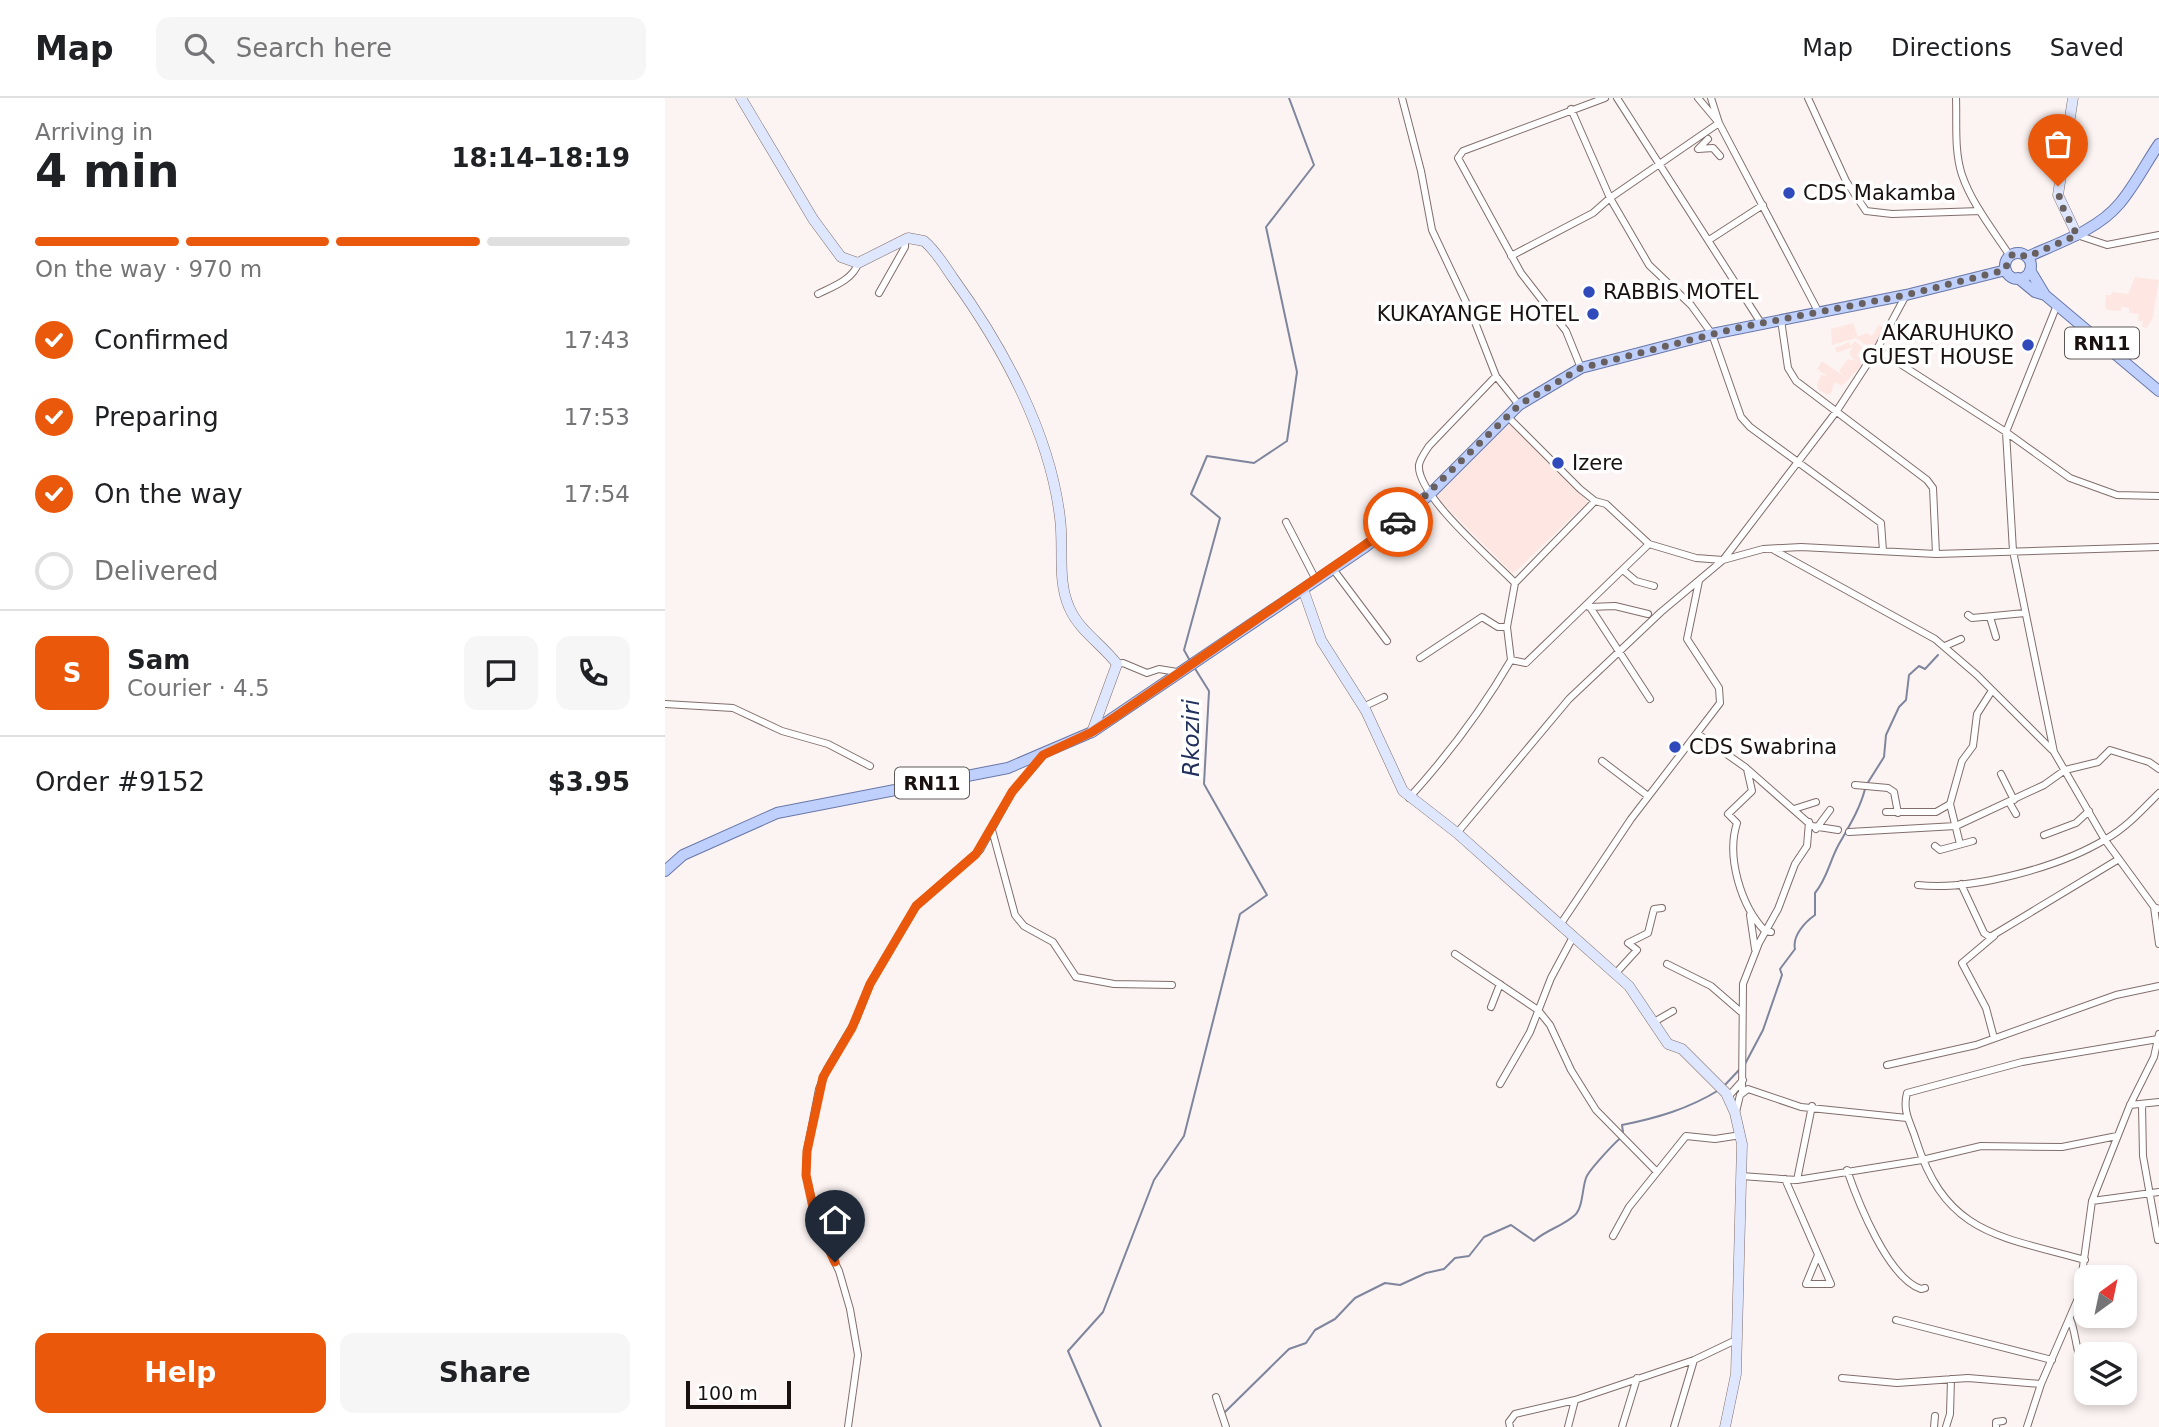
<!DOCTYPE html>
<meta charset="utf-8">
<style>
:root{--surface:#fff;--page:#f6f6f6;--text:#202124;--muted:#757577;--line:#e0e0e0;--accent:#ea580c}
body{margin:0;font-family:"DejaVu Sans",sans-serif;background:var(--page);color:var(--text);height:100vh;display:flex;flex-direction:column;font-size:26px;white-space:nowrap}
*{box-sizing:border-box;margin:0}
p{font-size:23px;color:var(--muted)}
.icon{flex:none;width:38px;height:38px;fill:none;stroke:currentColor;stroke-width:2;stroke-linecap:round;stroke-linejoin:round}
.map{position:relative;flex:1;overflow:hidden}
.panel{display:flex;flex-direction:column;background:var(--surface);width:665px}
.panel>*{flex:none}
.needle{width:46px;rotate:33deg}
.tools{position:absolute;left:1409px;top:1167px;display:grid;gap:14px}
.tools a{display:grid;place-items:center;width:63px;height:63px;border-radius:14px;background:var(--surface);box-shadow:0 4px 10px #0003;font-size:35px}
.scale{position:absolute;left:21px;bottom:18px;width:105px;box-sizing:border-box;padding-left:7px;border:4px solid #181110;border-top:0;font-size:19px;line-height:24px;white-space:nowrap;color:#181110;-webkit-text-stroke:5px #fff;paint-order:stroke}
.pin{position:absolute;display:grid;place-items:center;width:60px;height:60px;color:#fff;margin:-72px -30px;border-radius:50% 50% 50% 0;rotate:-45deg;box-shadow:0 0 7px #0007}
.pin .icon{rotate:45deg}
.courier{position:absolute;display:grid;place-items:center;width:70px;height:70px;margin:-35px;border:5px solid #ea580c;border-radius:50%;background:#fff;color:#222;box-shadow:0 2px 9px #0007}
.overview em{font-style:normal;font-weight:700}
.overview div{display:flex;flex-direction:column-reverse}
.overview{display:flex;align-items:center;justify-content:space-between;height:119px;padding:0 35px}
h1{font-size:46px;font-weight:700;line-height:52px}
.bar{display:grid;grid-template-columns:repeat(4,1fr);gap:10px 7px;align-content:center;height:84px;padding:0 35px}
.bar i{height:9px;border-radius:5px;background:var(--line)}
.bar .current{background:var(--accent)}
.bar p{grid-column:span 4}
.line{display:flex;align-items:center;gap:18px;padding:0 35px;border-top:2px solid var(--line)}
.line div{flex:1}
.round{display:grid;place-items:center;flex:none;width:74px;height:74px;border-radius:14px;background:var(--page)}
ol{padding:0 35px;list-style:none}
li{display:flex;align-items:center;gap:21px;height:77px}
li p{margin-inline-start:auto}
li .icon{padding:7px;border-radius:50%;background:var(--accent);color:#fff;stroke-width:4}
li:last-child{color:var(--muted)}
li i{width:38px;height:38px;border:4px solid var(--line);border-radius:50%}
.button{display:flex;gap:14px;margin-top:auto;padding:14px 35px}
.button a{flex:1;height:80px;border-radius:14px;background:var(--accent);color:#fff;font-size:28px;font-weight:700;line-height:80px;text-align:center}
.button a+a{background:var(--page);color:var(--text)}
header{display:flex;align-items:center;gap:42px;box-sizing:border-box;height:98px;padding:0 35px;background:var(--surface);border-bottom:2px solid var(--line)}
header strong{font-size:33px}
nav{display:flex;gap:38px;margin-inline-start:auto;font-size:24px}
.search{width:490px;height:63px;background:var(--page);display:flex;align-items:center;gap:18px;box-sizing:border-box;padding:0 24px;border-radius:14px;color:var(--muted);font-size:26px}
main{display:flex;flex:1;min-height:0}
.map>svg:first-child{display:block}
.built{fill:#fee7e2}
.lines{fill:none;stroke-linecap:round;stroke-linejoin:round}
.stream{stroke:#7e859d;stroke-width:2}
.street-casing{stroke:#806e6b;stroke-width:8}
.secondary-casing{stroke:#806e6b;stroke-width:11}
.primary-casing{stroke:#6978a9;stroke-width:12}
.street{stroke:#fff;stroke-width:6}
.secondary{stroke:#dfe7fe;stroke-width:10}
.primary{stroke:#bfd0fd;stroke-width:10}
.done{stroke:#68605f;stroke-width:7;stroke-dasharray:0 12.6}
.route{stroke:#ea580c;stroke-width:9}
.poi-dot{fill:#314abb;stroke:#fff;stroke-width:2.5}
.labels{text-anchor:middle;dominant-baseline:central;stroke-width:7;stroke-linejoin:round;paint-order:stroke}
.shield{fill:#fff;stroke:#5d5858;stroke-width:2}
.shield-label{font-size:19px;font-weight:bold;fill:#181110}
.poi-label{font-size:21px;fill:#181110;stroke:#fff;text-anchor:start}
.water-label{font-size:23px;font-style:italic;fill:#22305d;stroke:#fff}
</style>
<header>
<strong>Map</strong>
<div class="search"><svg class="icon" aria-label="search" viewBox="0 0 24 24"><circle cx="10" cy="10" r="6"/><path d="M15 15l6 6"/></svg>Search here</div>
<nav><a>Map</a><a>Directions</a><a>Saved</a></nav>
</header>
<main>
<section class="panel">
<div class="overview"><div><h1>4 min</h1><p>Arriving in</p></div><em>18:14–18:19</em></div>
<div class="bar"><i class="current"></i><i class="current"></i><i class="current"></i><i></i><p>On the way · 970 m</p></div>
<ol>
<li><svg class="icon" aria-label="check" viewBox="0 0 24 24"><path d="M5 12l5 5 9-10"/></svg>Confirmed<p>17:43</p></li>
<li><svg class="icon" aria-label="check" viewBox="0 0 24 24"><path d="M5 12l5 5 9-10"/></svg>Preparing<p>17:53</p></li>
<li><svg class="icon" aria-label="check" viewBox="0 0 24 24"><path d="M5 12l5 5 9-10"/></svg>On the way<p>17:54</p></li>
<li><i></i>Delivered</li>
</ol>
<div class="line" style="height:126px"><b class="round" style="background:var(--accent);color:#fff">S</b><div><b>Sam</b><p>Courier · 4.5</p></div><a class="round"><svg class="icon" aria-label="chat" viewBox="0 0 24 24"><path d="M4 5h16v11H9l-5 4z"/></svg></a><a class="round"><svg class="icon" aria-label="phone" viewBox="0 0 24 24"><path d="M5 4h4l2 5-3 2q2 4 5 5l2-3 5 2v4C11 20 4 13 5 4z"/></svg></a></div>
<div class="line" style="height:91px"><div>Order #9152</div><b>$3.95</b></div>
<div class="button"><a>Help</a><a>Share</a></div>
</section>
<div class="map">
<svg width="1494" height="1329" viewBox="0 0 1494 1329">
<rect width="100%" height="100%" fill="#fcf4f2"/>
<path class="built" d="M1470 179 1494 182 1488 219 1482 230 1477 229 1478 223H1473L1474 216 1464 215V210L1456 209V213L1442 212 1440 208 1441 197H1446L1447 194 1463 196Z
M1188 225 1193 239 1201 235 1207 238 1214 227 1221 231 1207 251 1191 240 1167 247 1166 231Z
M1190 243 1198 250 1192 257 1200 264 1177 288 1170 284 1166 295 1162 297 1153 291 1152 286 1156 277 1162 278 1152 271 1157 263 1180 279 1174 273 1183 261 1190 263 1184 255 1188 249 1172 255 1170 250 1184 244 1186 248Z
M842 321 923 404 848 476 768 396Z"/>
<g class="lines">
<path class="stream" d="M524 561 519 552 555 420 526 396 542 358 589 365 622 343 632 274 601 129 649 67 624 0
M1202 686 1219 659 1221 637 1234 609 1241 602 1244 577 1254 568 1260 571 1273 557
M1080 966 1098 932 1117 877 1115 871 1130 851C1127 838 1140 824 1150 817V795C1163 779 1164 764 1174 746 1183 730 1195 711 1200 691
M1058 989 1074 972
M958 1034 957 1027C992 1020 1023 1011 1054 992
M560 1314 624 1251 641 1245 650 1232 670 1221 690 1200 720 1185 735 1187 761 1175 779 1171 790 1160 804 1158 819 1139 846 1127 869 1143C882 1131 897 1129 910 1117 918 1109 917 1091 921 1080 923 1073 951 1043 957 1039
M436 1329 403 1253 438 1214 489 1082 519 1038 575 816 602 797 539 686 544 593 529 569"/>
<g class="street-casing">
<path id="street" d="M737 0 756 73 767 132 808 219 831 278 854 307
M952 0 1096 225
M1033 0 1054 25 1154 215
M1143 0 1181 83 1201 113 1227 116 1315 113
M1291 0C1292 25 1289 53 1297 77 1307 106 1328 132 1345 158
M906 11 945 100 984 167 1026 207 1047 236 1076 319 1085 329 1216 425 1218 453
M1043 41 1033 51 1048 50 1055 58
M1412 137 1442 147 1494 137
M1044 142 1098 107
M846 158 928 115 945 100 1054 25 1046 0
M214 195 240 149V141
M153 196C167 189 189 181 193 165
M1392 207 1341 334 1348 453 1389 654 1440 742 1489 809 1494 811
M1116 222 1123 270 1131 283 1262 382 1268 390 1271 456
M1212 251 1341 334 1405 380 1452 397 1494 398
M916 270 901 233 856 175 793 60 798 53 940 0
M831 278 764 348C760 354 755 361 754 367 751 397 829 463 850 485L930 403
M843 319 915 391 930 403 941 406 984 446 1031 460 1058 462 1098 451 1136 449 1271 456 1494 449
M621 424 651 482
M1109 452 1270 541 1312 577 1387 652
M668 471 722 543
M959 473 971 483 989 488
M923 506 985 601
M924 509 950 508 983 516
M1303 517 1307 520 1360 515
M1325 519 1331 539
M1280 548 1296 541
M755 560 817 519 833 529H842
M846 562 842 529 850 485
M452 566 458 565 482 575 494 571 512 574
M0 606 68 610 117 633 163 646 205 668
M698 609 719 599
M1033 636 1080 669 1147 728 1173 732
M937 663 983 698
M1082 671 1087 693 1063 716 1072 725C1061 759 1076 808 1100 833L1106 834
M1336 676 1349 702
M1190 687 1223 690 1229 694 1233 715
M744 700C783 657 817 612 846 562L861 565 984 446
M1344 704 1351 716
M1129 711 1151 704
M1221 714H1271L1285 706
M1151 731 1165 712
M327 732 350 817 359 828 388 844 411 879 449 886 507 887
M1184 734 1291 728 1379 687 1400 672 1433 664 1445 652 1484 664 1494 671
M792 735 904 601 996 514 1058 462 1171 314 1212 251 1241 197
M1379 737 1411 725 1424 713
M1295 746 1285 706 1297 663 1308 648 1312 616 1326 594
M1270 748 1275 752 1308 743
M1296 786 1319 835 1325 839 1454 761
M1253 787C1307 793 1395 769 1441 741 1462 729 1477 712 1494 695
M1489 809 1494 846
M1085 817 1090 851
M895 827 966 721 1055 605 1054 590 1022 541 1034 483
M790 856 873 912 885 927 906 972 931 1012 992 1074
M1002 866 1046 888 1076 914
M950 876 972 852 963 845 983 835 989 811 997 810
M826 909 835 886
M989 924 1008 913
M1329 940 1321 910 1297 865 1329 838
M1222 967 1311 947 1451 897 1494 888
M835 986 865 934 886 880 908 839
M1077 994 1078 886 1094 845 1113 811 1130 766 1142 748 1144 724
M1063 999 1078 982
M1465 1007 1494 1004
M1477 1007 1478 1058 1493 1142
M1071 1014 1075 997 1083 991 1136 1009 1242 1020
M1182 1072C1193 1104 1223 1180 1256 1191L1260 1190
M1076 1078 1132 1082 1257 1062 1316 1048 1397 1049 1452 1038
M1120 1081 1166 1186H1141L1153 1157
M1132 1082 1147 1008
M1427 1103 1494 1094
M948 1138 964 1109 1021 1038 1050 1041 1076 1037
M1420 1162C1335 1138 1281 1137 1251 1042 1246 1025 1237 1014 1242 995L1357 964 1493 941
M1405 1221C1412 1236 1410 1258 1421 1270
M1231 1222 1387 1262
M1177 1280 1232 1285 1303 1280 1376 1286
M551 1299 561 1329
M183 1329 193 1257 185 1211 174 1173 154 1132 141 1077 142 1053 154 991 162 971 191 922 205 886 251 808 315 752 347 694 377 659
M845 1329 844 1324 850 1316 910 1302 1029 1262 1073 1241
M903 1329 910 1302
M957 1329 972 1280
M1009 1329 1029 1262
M1269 1329 1270 1318
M1281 1329 1285 1316 1286 1281
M1331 1329V1324L1338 1323
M1362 1329 1376 1286 1414 1198 1427 1103 1465 1007 1489 959 1494 936"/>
</g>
<g class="secondary-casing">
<path id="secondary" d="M76 0 148 121 176 159 193 165 243 140 259 143C271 153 279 167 288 180 338 249 385 335 395 420 399 450 392 482 404 509 414 533 437 546 452 566L427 634
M1408 0 1393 97 1412 137
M638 491 656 542 701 613 738 693 792 735 964 888 1003 946 1017 951 1061 995 1070 1015 1077 1046 1071 1276 1060 1329"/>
</g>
<g class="primary-casing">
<path id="primary" d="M1340 168a13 13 0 1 1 26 0a13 13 0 1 1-26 0Z
M1362 159C1393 145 1433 132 1455 105 1470 87 1481 65 1494 46
M1365 172 1380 197
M1353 180 1370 194 1380 197 1494 293
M0 773 18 757 112 715 343 670 427 634 700 449 764 397 854 307 916 270 1047 236 1241 197 1341 172"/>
</g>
<use href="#street" class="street"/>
<use href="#secondary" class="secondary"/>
<use href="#primary" class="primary"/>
</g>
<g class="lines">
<path class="done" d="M733 424 854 307 916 270 1072 230 1241 197 1340 172 1345 158 1351 155 1362 159 1412 137 1395 104 1393 88"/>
<path class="route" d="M170 1164 151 1123 141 1077 142 1053 158 979 187 930 205 886 251 808 311 756 347 694 378 657 427 634 450 619 733 424"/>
</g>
<g class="poi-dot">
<circle cx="1124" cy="95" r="7"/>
<circle cx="924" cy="194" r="7"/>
<circle cx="928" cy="216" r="7"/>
<circle cx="1363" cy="247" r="7"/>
<circle cx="893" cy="365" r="7"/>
<circle cx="1010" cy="649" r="7"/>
</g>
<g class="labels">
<g class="shield">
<rect x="1400" y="229.5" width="74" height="31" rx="5"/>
<rect x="230" y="669.5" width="74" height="31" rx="5"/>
</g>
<g class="shield-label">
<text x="1437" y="245">RN11</text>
<text x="267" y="685">RN11</text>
</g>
<g class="poi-label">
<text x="1138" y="95">CDS Makamba</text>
<text x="938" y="194">RABBIS MOTEL</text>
<text x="914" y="216" text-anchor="end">KUKAYANGE HOTEL</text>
<text x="1349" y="235" text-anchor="end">AKARUHUKO<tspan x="1349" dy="24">GUEST HOUSE</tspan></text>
<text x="907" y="365">Izere</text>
<text x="1024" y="649">CDS Swabrina</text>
</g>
<g class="water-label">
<text transform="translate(526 640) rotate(-90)">Rkoziri</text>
</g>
</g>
</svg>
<div class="tools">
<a><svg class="needle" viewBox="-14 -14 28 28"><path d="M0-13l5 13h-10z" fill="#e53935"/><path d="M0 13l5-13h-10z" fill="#757577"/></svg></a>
<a><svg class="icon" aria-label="layers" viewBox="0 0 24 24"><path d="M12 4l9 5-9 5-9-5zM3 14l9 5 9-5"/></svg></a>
</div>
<div class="scale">100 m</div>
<div class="pin" style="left:1393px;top:88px;background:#ea580c"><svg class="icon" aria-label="bag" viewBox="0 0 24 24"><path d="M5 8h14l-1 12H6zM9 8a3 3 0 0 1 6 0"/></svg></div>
<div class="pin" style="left:170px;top:1164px;background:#1f2937"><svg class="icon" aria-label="home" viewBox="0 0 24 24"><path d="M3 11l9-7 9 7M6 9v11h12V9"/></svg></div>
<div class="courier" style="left:733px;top:424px"><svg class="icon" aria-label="car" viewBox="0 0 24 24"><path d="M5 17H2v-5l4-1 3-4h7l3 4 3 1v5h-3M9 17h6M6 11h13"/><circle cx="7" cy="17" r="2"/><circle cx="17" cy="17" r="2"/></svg></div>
</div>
</main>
